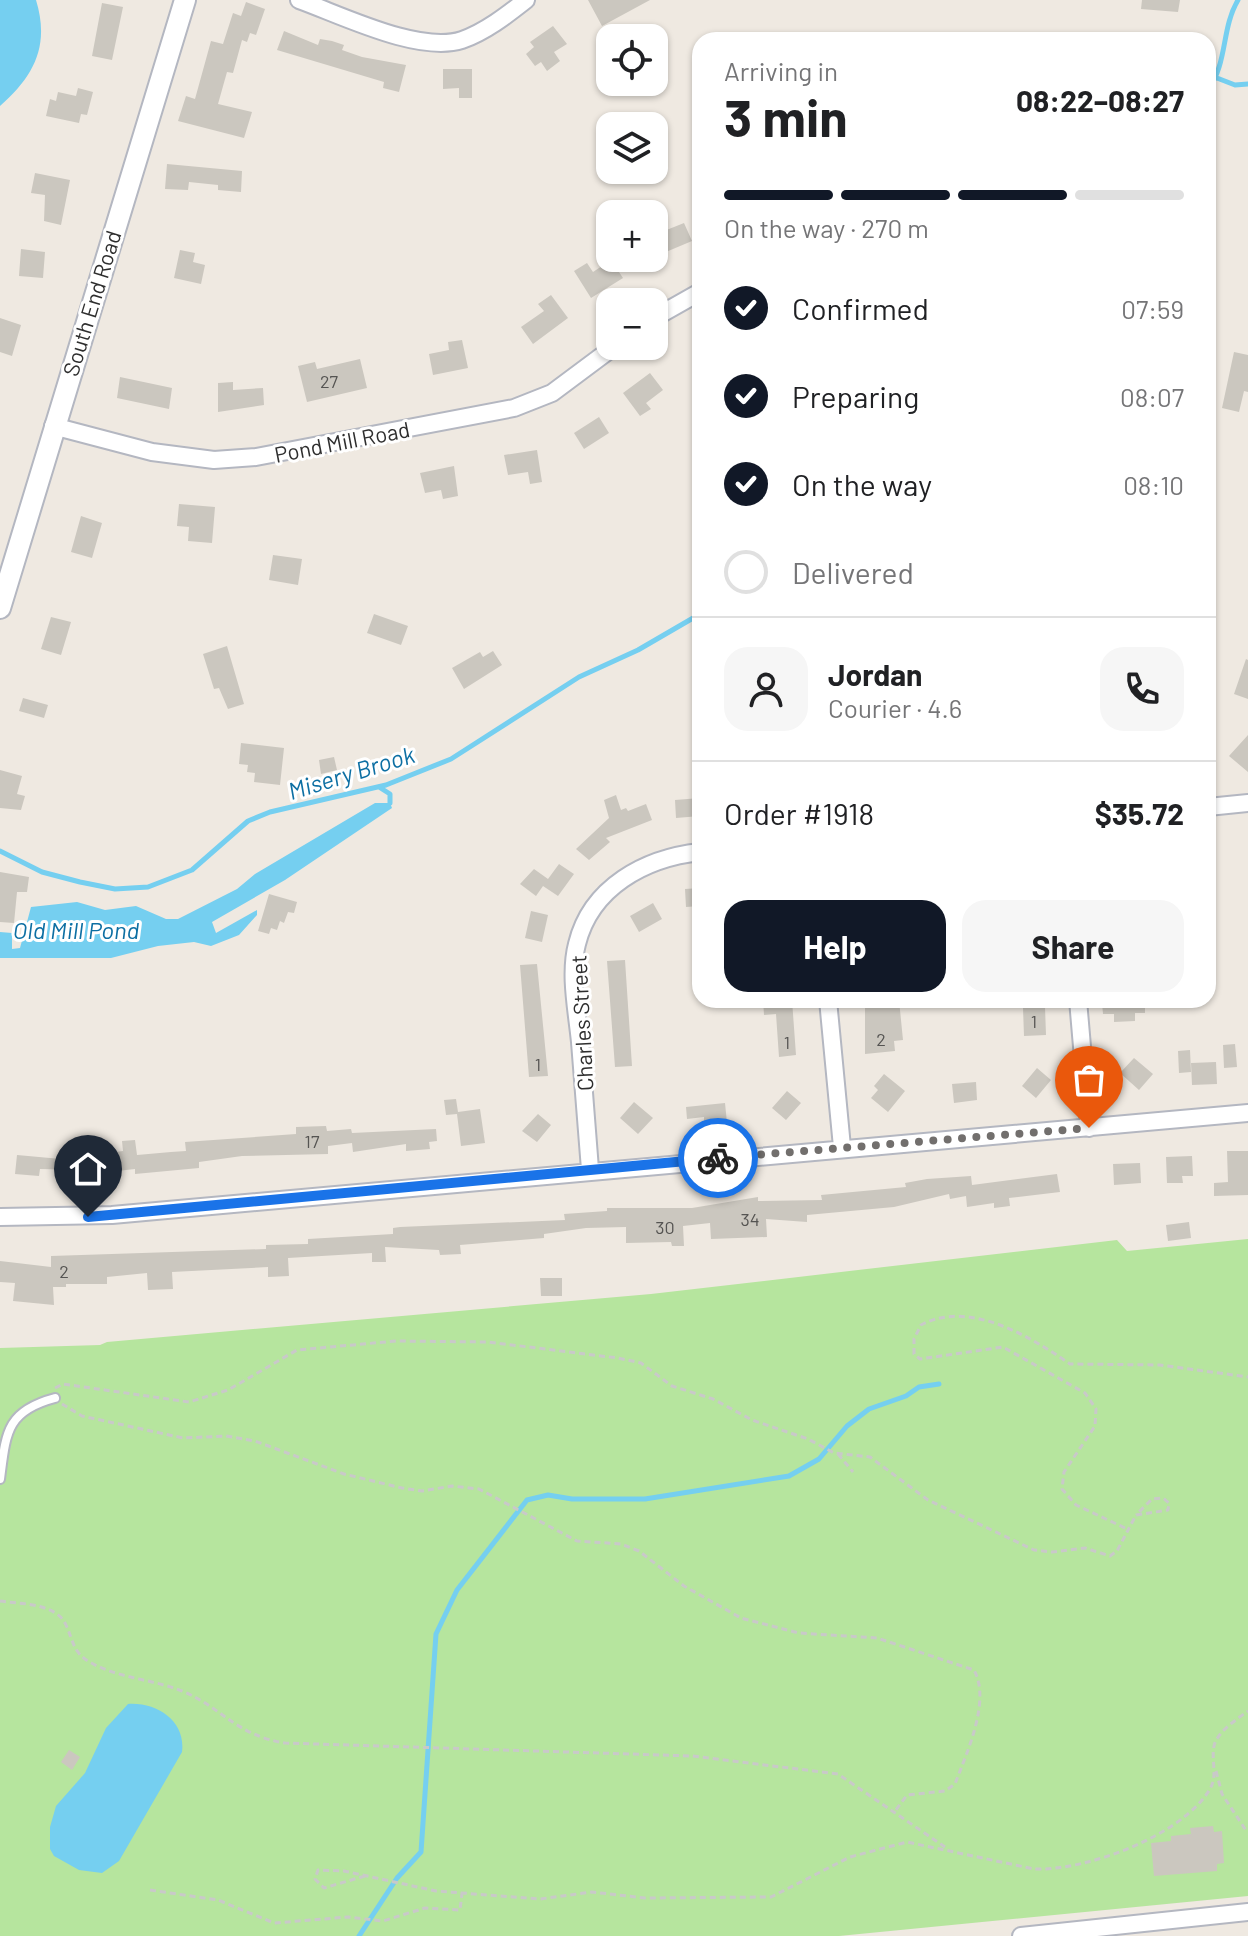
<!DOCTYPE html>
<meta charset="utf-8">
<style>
:root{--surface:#fff;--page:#f6f6f6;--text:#202124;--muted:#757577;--line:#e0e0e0;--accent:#111827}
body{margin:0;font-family:Barlow,sans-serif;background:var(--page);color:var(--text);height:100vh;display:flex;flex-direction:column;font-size:30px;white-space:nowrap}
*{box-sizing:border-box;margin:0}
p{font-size:26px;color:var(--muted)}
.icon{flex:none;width:44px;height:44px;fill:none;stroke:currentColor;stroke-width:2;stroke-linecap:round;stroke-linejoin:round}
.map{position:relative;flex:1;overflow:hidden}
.details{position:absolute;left:692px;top:32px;width:524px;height:976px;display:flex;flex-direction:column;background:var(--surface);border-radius:24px;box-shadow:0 2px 6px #0004}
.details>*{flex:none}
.tools{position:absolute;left:596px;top:24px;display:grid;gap:16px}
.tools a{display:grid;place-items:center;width:72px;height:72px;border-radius:16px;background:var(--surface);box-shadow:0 2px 6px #0004;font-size:40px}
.pin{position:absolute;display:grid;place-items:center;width:68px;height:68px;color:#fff;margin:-82px -34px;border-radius:50% 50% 50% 0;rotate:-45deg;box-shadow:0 0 8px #0007}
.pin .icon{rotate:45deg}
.courier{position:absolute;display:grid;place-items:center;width:80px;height:80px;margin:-40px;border:6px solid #1a73e8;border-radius:50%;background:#fff;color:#222;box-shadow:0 2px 10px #0007}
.overview em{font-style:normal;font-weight:700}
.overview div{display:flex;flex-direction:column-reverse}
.overview{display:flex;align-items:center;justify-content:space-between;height:136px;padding:0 32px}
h1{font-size:52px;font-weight:700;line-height:60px}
.bar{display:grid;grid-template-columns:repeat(4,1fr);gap:12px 8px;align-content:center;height:96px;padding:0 32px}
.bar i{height:10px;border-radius:6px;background:var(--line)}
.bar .selected{background:var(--accent)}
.bar p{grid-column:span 4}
.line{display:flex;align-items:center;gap:20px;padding:0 32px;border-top:2px solid var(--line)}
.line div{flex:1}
.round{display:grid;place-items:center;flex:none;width:84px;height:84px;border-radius:24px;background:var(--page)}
ol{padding:0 32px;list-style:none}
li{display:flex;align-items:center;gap:24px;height:88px}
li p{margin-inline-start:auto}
li .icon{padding:8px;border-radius:50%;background:var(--accent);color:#fff;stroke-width:4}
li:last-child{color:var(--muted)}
li i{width:44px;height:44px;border:4px solid var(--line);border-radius:50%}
.button{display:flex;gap:16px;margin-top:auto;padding:16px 32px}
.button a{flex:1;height:92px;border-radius:24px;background:var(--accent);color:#fff;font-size:32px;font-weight:700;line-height:92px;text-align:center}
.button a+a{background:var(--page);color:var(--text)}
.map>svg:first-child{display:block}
.green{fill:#b6e59e}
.water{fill:#75cff0}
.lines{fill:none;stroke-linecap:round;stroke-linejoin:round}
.stream{stroke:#75cff0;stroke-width:5}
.building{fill:#cbc7bf}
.service-casing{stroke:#b4b7c1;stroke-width:12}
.minor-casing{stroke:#b4b7c1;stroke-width:20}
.tertiary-casing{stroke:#b4b7c1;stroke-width:24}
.path{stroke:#c9c9c9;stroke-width:3;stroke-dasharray:6 4;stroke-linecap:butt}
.service{stroke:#fff;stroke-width:8}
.minor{stroke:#fff;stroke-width:16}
.tertiary{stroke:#fff;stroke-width:20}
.done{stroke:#726f6d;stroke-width:8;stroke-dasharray:0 14.4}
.route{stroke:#1a73e8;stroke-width:10}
.labels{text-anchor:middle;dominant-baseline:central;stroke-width:6;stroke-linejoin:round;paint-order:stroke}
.number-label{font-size:18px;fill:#555452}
.street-label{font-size:22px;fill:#2e2e2e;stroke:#fff}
.water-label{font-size:24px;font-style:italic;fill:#0d6fa3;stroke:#fff}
</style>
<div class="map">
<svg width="1248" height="1936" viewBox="0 0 1248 1936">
<rect width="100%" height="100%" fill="#efe9e1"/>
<path class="green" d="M1248 1239V1896L839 1936H0V1348L100 1345 107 1342 651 1294 1117 1240 1127 1251Z"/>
<path class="water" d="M0 0H36C50 46 34 76 0 106Z
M375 803H390L392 808 285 880 212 922 216 933 257 910V915L239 935 211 946 194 942 158 946 111 958H0V932L12 933V949L20 948 31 907 77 902 105 910 136 906 166 919H178L237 889 255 874Z
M128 1704C158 1702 186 1722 182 1752L119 1861 102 1873 79 1870 54 1856 50 1849V1827L56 1806 85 1773 106 1728Z"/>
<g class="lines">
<path class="stream" d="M1217 78 1235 85 1248 84
M1208 90C1228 62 1221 29 1238 0
M379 787 390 794V803
M0 851 42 872 80 882 115 889 148 887 192 870 248 821 270 812 386 785 451 759 579 677 638 650 700 614
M359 1936 397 1878 421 1852 436 1634 457 1590 527 1500 548 1495 572 1499H645L789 1476 819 1459 847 1426 869 1409 906 1396 919 1387 939 1384"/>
</g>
<path class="building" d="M588 0H650L602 26Z
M1142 0H1180L1178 12 1141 9Z
M246 2 265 9 256 35 250 33 247 42 242 40 233 73 227 72 218 104 252 112 244 138 178 121 186 96 195 99 211 41 223 44 233 13 241 16Z
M102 3 123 7 112 60 92 56Z
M553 26 567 44 554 52 560 61 547 71 541 62 535 66 526 54 534 47 530 42Z
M284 31 318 45 320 39 332 41 344 45 342 50 362 57 406 65 399 92 383 88 384 82 277 50Z
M443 69H472V98H459V88L443 89Z
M78 88 93 92 87 115 81 114 79 123 46 116 50 99 56 101 58 92 76 96Z
M167 164 242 171 241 192 218 190V185L189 182 188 190 165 189Z
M35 173 70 180 61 225 44 221 45 195 31 193Z
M684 223 692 241 654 257V235Z
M21 249 45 252 43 278 19 276Z
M180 250 195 253 193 262 205 265 201 284 174 278Z
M611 260 623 278 591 298 574 271 587 263 593 272Z
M551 295 568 318 533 344 521 327 544 311 538 304Z
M0 318 21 325 12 356 0 352Z
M462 340 468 368 433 375 429 354 449 350 448 342Z
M1234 352 1248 355V392L1244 391 1239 412 1222 408Z
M360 359 367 388 307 402 298 366 315 362 317 369Z
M650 373 663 390 646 403 651 409 640 416 623 393Z
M120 377 172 388 169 409 117 398Z
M233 382V390L263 388 264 405 218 412V383Z
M599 417 609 433 584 449 574 433Z
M537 450 542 482 530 484 528 472 508 475 504 455Z
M454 466 458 496 443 499 441 490 425 493 420 473Z
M179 504 215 507 212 543 188 541 189 527 177 526Z
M81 516 102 523 92 558 71 552Z
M273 555 302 559 298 585 269 580Z
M374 614 408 626 401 645 367 633Z
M51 617 71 622 61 655 41 649Z
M227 646 244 704 228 709 219 688 214 689 203 654Z
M493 651 502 665 464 689 452 668 480 652 483 657Z
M1246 659 1248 660V699L1234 694Z
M23 698 48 705 44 718 19 711Z
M1248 735V772L1229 756Z
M241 743 284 748 280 785 254 782 255 773 247 772 248 765 239 764Z
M334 757 337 770 321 774 319 760Z
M0 770 22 776 17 794 25 796 21 810 0 808Z
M616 795 621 810 626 808 628 811 646 804 652 820 606 838 610 842 589 860 576 849 609 818 604 800Z
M700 798V816L676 818 675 800Z
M559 864 574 874 558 896 543 886 536 896 520 884 534 869 548 879Z
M0 872 29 877 27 892H17L14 923 0 922Z
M700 888V906L686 907 685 889Z
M269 894 297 902 294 913 288 912 284 923 280 921 277 930 271 928 269 934 258 931Z
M653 903 662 919 639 932 630 916Z
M531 911 548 915 542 942 525 938Z
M625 960 632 1066 615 1067 607 961Z
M537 964 548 1076 529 1077 520 965Z
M763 1000H792L796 1055 779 1057 776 1014 764 1015Z
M865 1000H899L903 1040 894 1041 895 1051 865 1054Z
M1113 1000 1145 1001V1013H1135V1021L1114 1022V1014H1103L1102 1003Z
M1045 1007 1046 1035 1024 1036 1023 1008Z
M1235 1044 1237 1067 1224 1068 1223 1045Z
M1190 1050 1191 1072 1179 1073 1178 1051Z
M1134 1058 1153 1074 1139 1090 1120 1073Z
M1216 1062 1217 1084 1192 1085 1191 1063Z
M1037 1068 1051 1080 1036 1098 1022 1086Z
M884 1074 905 1091 888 1112 871 1098 878 1090 874 1086Z
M976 1082 977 1100 954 1103 952 1084Z
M787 1091 801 1103 786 1120 772 1108Z
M456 1099 458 1112 480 1109 485 1143 461 1146 457 1114 446 1115 444 1100Z
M634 1102 653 1118 638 1134 620 1118Z
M725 1103 727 1123 704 1124V1117L687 1119 686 1107Z
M538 1114 551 1125 537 1142 522 1131Z
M326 1126 327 1131 351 1129 352 1133 436 1129 437 1141 429 1142 430 1149 406 1151V1144L353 1152 352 1143 328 1146V1154L242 1156 199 1162V1168L135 1174V1169L82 1175 81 1170 40 1169 39 1176 15 1174 17 1155 61 1159 123 1151 122 1141 135 1140 137 1155 171 1152 186 1151 185 1142 296 1134V1127Z
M1227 1151H1248V1195L1214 1196V1183L1228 1182Z
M1192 1156 1193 1176H1182L1183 1183H1167L1166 1157Z
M1140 1163 1141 1183 1114 1185 1113 1164Z
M1057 1174 1060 1192 1009 1198 1010 1206 994 1208V1203L967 1207 966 1196 950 1199 949 1194 894 1207 807 1215V1222L766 1219 767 1237 711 1239 710 1223 683 1226 684 1246H672L671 1242 626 1243V1227L586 1228 544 1234V1238L460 1245 461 1254 440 1255 439 1250 385 1247 386 1262H372V1253L288 1258 289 1276 268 1277V1267L172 1272 173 1289 148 1290 147 1273 107 1277V1284H66V1287H53L54 1305 13 1301 15 1283 0 1282V1261L51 1267V1256L266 1249V1245L308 1244V1239L393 1234V1228L400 1227 565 1220 564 1214 607 1211V1208H692L758 1197V1201L822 1200 821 1195 906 1187 905 1183 927 1179 971 1176 972 1185Z
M1189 1222 1191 1238 1168 1241 1166 1225Z
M540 1278H562V1296H541Z
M69 1750 80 1757 72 1770 61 1762Z
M1213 1826 1214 1832 1222 1831 1224 1863 1217 1864V1871L1154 1876 1151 1843 1171 1841V1836L1191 1834 1190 1828Z"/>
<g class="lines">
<g class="service-casing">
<path id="service" d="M0 1479C6 1433 6 1411 55 1398"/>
</g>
<g class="minor-casing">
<path id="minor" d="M299 0C341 15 419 54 462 40 485 32 507 15 526 0
M654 318 700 292
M53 426 152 452 214 460 256 457 514 408 552 393 615 346
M1208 807 1248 803
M828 1000 842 1147
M1078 1000 1089 1128
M590 1170C587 1127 583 1084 580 1042 577 1011 569 974 577 944 591 887 645 858 700 852
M0 1217 112 1215 1248 1113
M1021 1936 1248 1912"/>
</g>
<g class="tertiary-casing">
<path id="tertiary" d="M0 608 185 0"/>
</g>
<path class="path" d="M55 1388 63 1384 189 1402 228 1390 297 1350 396 1341 488 1342 618 1358 641 1363 672 1386 713 1399 752 1420 808 1439 834 1453 870 1457 928 1500 1034 1550 1052 1552 1085 1548 1110 1556 1117 1551 1136 1515 1168 1510 1169 1503 1163 1498 1152 1499 1136 1515
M62 1404 82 1416 183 1438 226 1436 255 1441 344 1474 402 1488 422 1491 452 1486 479 1489 577 1541 621 1544 639 1551 684 1586 741 1618 799 1633 877 1638 974 1670C991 1701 967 1752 955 1784L945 1791 907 1795 895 1811
M838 1454 853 1472
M1125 1528 1076 1505 1062 1489 1064 1472 1095 1426 1096 1409 1085 1393 1003 1347 920 1359 914 1354V1339L921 1325C969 1299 1031 1337 1070 1364L1160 1365 1248 1377
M0 1601C21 1604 56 1603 66 1625 73 1640 73 1652 88 1661 116 1678 152 1679 182 1691 223 1708 235 1735 285 1743L692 1756 838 1774 945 1847
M1216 1771 1222 1794 1247 1832
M365 1876 324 1888 315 1879 318 1870 344 1871 436 1891 540 1899 592 1892 645 1898 771 1897 850 1857 907 1842 1034 1869C1086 1871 1182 1836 1210 1789 1218 1775 1211 1761 1214 1746 1217 1732 1237 1719 1248 1711
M150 1890 218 1900 274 1923 348 1917 383 1921 425 1908 460 1910 462 1893"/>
<use href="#service" class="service"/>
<use href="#minor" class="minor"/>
<use href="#tertiary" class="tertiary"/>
</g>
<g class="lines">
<path class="done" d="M718 1158 1089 1128"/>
<path class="route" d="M88 1217 718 1158"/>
</g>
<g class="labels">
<g class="number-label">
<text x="329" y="381">27</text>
<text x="1034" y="1021">1</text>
<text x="881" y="1039">2</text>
<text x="787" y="1042">1</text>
<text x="538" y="1064">1</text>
<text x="312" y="1141">17</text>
<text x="750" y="1219">34</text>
<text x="665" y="1227">30</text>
<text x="64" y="1271">2</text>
</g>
<g class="street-label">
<text transform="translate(91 303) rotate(-73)">South End Road</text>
<text transform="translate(342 441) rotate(-11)">Pond Mill Road</text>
<text transform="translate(581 1023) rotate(-93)">Charles Street</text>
</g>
<g class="water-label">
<text transform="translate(351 772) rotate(-17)">Misery Brook</text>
<text x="76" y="929">Old Mill Pond</text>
</g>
</g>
</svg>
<div class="tools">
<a><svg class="icon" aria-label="locate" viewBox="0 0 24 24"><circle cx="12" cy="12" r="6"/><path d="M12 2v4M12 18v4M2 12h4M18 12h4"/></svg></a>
<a><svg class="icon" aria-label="layers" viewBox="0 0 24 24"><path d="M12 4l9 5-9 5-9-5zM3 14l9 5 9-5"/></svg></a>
<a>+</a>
<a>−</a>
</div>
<div class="pin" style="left:1089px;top:1128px;background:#ea580c"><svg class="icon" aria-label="bag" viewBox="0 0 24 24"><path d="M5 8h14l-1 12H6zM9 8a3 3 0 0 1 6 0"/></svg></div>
<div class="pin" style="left:88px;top:1217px;background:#1f2937"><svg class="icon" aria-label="home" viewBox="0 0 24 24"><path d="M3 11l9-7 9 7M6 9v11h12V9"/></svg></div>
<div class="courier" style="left:718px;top:1158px"><svg class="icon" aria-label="bike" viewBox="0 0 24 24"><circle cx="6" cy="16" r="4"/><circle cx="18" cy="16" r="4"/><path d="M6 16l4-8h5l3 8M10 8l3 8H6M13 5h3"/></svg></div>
<section class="details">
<div class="overview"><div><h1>3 min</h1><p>Arriving in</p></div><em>08:22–08:27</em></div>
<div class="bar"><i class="selected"></i><i class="selected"></i><i class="selected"></i><i></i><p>On the way · 270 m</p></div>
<ol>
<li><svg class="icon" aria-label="check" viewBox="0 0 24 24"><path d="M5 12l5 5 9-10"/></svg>Confirmed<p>07:59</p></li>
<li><svg class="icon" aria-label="check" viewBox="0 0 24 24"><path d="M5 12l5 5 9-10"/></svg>Preparing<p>08:07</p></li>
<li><svg class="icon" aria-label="check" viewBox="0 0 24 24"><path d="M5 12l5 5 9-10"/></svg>On the way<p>08:10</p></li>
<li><i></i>Delivered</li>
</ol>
<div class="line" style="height:144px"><a class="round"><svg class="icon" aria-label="person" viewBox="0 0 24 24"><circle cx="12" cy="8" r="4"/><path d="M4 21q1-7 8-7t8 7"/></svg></a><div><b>Jordan</b><p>Courier · 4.6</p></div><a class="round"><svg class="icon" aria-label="phone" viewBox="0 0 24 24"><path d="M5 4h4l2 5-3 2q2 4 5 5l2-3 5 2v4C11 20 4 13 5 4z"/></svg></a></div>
<div class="line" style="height:104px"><div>Order #1918</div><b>$35.72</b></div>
<div class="button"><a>Help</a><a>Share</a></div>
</section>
</div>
